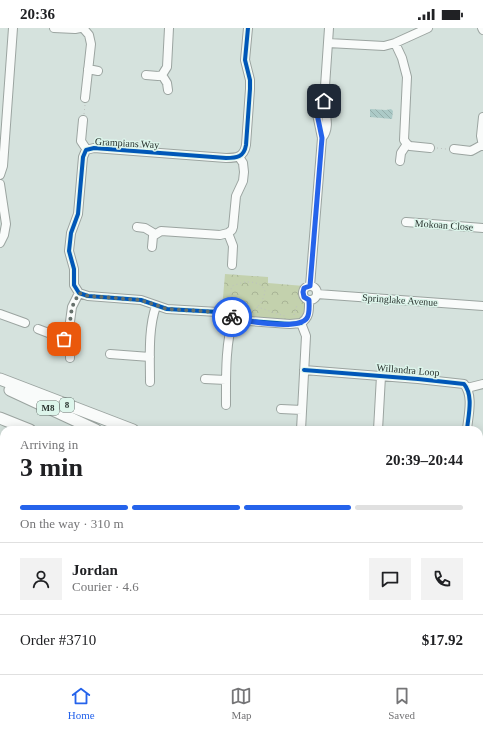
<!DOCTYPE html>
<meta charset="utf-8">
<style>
:root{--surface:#fff;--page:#f2f2f2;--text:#202124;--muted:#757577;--line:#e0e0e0;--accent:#2563eb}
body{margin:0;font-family:Georgia,serif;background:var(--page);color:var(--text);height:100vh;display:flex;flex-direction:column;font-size:15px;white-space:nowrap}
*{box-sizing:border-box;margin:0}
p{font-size:13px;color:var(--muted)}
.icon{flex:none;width:22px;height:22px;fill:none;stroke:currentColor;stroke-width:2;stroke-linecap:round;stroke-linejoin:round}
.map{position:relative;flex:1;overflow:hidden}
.drawer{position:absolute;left:0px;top:398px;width:483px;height:248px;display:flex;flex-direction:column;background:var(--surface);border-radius:12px 12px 0 0;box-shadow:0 2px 10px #0003}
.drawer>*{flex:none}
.pin{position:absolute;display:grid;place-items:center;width:34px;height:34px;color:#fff;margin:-17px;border-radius:8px;box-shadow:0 2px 6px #0006}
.courier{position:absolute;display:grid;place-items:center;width:40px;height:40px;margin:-20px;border:3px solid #2563eb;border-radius:50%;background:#fff;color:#222;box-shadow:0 1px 5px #0007}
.headline em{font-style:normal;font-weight:800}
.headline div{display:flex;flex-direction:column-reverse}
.headline{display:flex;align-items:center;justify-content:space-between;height:68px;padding:0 20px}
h1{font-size:26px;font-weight:800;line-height:30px}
.bar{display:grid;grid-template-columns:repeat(4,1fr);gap:6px 4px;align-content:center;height:48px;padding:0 20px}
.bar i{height:5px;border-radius:3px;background:var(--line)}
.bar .current{background:var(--accent)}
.bar p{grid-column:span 4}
.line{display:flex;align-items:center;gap:10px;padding:0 20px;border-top:1px solid var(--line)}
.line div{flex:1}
.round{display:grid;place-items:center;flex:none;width:42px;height:42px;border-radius:0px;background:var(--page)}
.status{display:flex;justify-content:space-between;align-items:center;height:28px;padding:0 20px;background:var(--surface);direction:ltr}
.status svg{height:11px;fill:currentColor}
.menu{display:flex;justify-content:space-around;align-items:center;height:56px;border-top:1px solid var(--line);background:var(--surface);font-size:11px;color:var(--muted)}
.menu a{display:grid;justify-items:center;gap:2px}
.menu .current{color:var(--accent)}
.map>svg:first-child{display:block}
.park{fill:url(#park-crowns)}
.building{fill:url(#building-back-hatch)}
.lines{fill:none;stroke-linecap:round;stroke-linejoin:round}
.minor-casing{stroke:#9ba4a0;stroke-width:10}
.highway-casing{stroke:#9ba4a0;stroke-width:13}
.path{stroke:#bec2c0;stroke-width:1;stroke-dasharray:1 3;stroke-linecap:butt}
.minor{stroke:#f9fbfa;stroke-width:8}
.highway{stroke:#f9fbfa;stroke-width:11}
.cycleway-casing{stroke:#ddf5eb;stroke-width:6}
.cycleway{stroke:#0057b8;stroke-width:4}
.done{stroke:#65706b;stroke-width:4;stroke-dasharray:0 7.2}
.route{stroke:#2563eb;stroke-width:5}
.labels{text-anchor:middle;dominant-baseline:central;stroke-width:3;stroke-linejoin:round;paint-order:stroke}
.shield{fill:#ddf5eb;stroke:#5f6c67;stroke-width:1}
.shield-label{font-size:9px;font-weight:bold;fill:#29322e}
.street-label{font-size:10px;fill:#29322e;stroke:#ddf5eb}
</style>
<div class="status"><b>20:36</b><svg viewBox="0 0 49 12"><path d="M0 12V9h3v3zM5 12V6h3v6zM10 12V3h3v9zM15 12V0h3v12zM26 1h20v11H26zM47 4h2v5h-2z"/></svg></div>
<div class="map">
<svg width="483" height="646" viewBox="0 0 483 646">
<defs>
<pattern id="park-crowns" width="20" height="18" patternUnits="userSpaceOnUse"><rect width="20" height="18" fill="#c3d1ad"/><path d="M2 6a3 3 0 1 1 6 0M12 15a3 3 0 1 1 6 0" fill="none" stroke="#a8b495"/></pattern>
<pattern id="building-back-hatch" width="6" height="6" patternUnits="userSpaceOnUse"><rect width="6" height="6" fill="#accac7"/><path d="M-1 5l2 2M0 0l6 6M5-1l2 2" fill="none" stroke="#94aeab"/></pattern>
</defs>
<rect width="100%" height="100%" fill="#d5e2dd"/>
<path class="park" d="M225 246 268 249V255L304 258C302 261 300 263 300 267 301 271 301 269 303 273 307 281 303 290 295 293L244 290 222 281Z"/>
<path class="building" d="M370 81 386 82 391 81 393 83 392 91 370 89Z"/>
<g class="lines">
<g class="minor-casing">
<path id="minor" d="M54 0 75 1 80 0
M83 0 89 7 91 16 85 70
M248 0 245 32 250 52V61L246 117C244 129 237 130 226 130L94 120 86 122 83 129 78 186 71 205 69 223 74 241V257L79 265 88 268 141 272 167 281 218 284 249 293 290 296 301 295
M482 0 483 2
M328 15 384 18 395 15 428 0
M395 15 402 30 407 49 404 112 407 116 410 118 430 120
M88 41 98 43
M146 47 158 48 162 47
M168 62 167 55 162 47 167 39 169 0
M483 89 481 108 483 118
M83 92 81 113 87 122
M322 110C331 99 325 86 324 73L329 0
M454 121 471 123 482 117
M400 133 401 125 407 116
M0 147 3 138 13 0
M0 156 6 196 4 207 0 215
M406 194 483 200
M137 199 145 200 155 206
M152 219 153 208 161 203 220 207 228 205
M232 237 233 218 228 205 232 202 233 199 236 168 243 153 244 144 243 135 239 129
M310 258 322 110 317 86 320 79 324 73
M303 265a7 7 0 1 1 14 0a7 7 0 1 1-14 0Z
M317 266 483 278
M0 286 25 295
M38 301 64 311
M110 326 150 329
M70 330V319L64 311 69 301 72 279 79 265
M304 342 418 351 464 356C474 368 468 388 467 402
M205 351 226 352
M150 354C150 329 148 301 156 278
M467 360 483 356
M226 377C226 350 225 314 234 289
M281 381 302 382
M301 402 306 308 301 295C310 289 309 282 309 272
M378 402 381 348
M0 434 4 435
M275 642 279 646
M121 646 122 642"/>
</g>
<g class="highway-casing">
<path id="highway" d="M0 351 133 402
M10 362 96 402
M0 390 30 402
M479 551 483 553
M479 630 483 634
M326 642 330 646
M462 642 467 646"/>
</g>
<path class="path" d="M84 86 85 77
M437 120 446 121
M244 254C252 254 262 254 265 263 264 272 256 286 245 283 236 281 228 267 232 258Z
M257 279 285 288
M294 287 297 277"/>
<use href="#minor" class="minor"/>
<use href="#highway" class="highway"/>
<g class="cycleway-casing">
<path id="cycleway" d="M248 0 245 32 250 52V61L246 117C244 129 237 130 226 130L94 120 86 122 83 129 78 186 71 205 69 223 74 241V257L79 265 88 268 141 272 167 281 218 284 249 293 290 296 301 295
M304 342 418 351 464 356C474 368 468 388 467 402"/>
</g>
<use href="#cycleway" class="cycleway"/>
</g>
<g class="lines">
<path class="done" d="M64 311 69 301 72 279 79 265 88 268 141 272 167 281 218 284 232 289"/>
<path class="route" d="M232 289C245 293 298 303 307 290 310 285 309 277 309 272L304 269 303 264 304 260 310 258 322 110 317 86 320 79 324 73"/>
</g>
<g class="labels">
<g class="shield">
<rect x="60" y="370" width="14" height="14" rx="3"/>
<rect x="37" y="373" width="22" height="14" rx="3"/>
</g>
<g class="shield-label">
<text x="67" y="377">8</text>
<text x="48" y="380">M8</text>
</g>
<g class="street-label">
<text transform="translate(127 115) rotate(3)">Grampians Way</text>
<text transform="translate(444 197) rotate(4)">Mokoan Close</text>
<text transform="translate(400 272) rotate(4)">Springlake Avenue</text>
<text transform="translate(408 342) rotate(5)">Willandra Loop</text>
</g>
</g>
</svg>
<div class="pin" style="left:64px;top:311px;background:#ea580c"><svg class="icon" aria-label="bag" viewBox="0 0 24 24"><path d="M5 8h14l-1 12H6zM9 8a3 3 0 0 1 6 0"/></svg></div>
<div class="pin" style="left:324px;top:73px;background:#1f2937"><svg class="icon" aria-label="home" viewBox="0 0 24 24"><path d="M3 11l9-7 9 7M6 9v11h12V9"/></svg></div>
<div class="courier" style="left:232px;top:289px"><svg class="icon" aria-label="bike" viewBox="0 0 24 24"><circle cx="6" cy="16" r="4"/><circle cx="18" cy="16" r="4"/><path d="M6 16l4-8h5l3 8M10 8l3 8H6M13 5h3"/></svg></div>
<section class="drawer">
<div class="headline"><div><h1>3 min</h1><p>Arriving in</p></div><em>20:39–20:44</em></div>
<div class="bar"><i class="current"></i><i class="current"></i><i class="current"></i><i></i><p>On the way · 310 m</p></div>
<div class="line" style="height:72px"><a class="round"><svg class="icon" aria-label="person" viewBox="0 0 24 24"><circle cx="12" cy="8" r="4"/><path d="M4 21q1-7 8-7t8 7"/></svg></a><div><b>Jordan</b><p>Courier · 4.6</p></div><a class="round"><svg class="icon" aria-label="chat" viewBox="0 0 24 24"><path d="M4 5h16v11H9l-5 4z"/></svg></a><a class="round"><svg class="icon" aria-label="phone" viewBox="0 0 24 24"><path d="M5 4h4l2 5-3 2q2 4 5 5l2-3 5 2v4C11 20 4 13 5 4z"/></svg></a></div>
<div class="line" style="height:52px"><div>Order #3710</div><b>$17.92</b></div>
</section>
</div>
<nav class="menu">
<a class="current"><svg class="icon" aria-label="home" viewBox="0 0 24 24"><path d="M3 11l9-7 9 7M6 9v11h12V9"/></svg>Home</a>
<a><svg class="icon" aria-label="map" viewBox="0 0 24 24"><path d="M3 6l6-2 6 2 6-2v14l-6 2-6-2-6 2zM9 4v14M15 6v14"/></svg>Map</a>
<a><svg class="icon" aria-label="saved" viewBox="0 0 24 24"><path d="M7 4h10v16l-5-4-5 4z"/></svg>Saved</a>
</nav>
